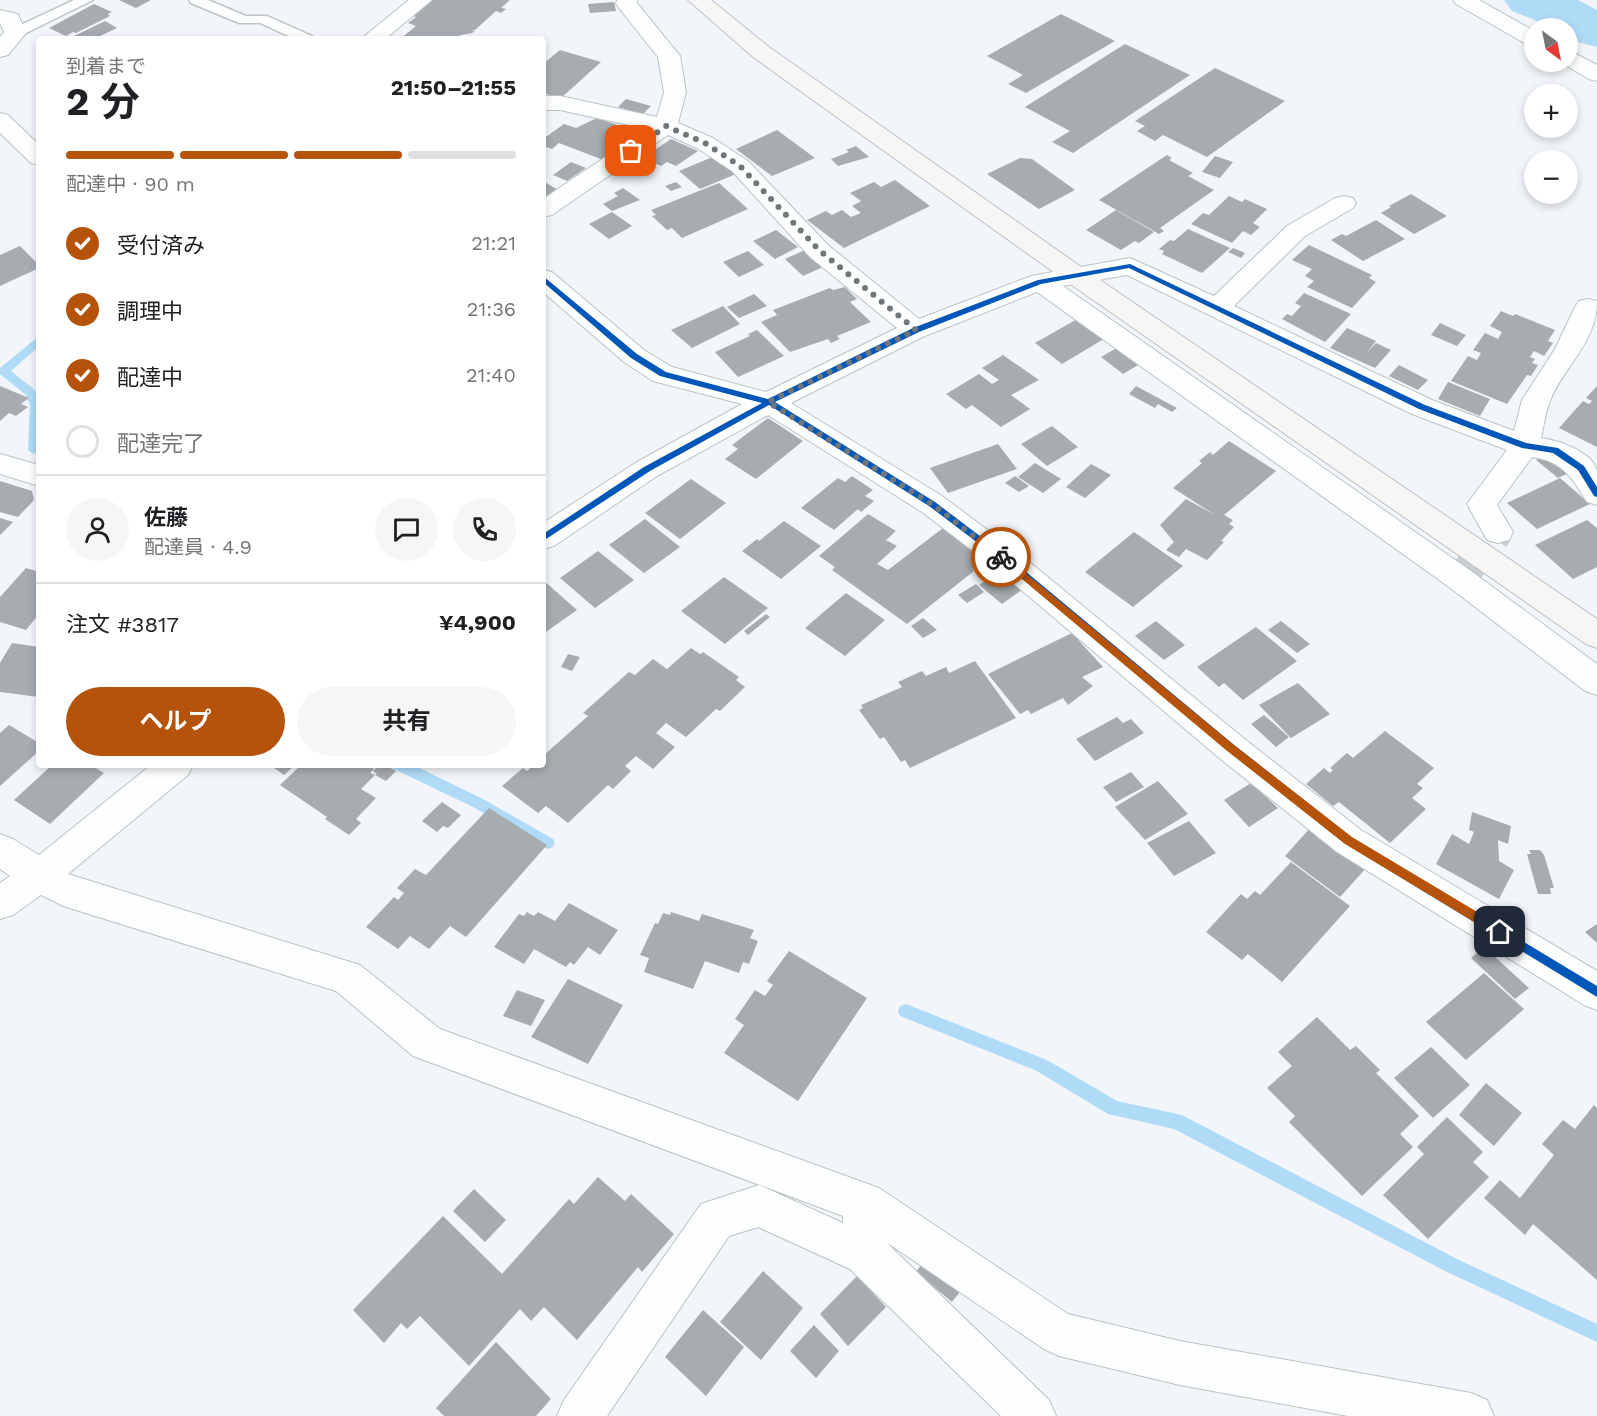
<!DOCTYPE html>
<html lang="ja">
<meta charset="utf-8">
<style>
:root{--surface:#fff;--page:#f6f6f6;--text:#202124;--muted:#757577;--line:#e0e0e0;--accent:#b45309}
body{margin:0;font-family:"Work Sans","Noto Sans JP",sans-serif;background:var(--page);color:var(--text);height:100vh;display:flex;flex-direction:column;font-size:22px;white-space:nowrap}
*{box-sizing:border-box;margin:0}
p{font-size:20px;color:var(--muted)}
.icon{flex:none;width:33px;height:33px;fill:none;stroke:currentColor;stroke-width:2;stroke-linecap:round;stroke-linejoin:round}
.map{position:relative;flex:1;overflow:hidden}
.panel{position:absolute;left:36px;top:36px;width:510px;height:732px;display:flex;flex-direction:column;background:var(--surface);border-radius:6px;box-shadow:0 3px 9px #0003}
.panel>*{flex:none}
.needle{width:39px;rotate:148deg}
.tools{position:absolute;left:1524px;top:18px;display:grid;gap:12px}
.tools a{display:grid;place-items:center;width:54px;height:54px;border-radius:50%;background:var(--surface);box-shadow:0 3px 9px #0003;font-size:30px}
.pin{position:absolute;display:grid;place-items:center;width:51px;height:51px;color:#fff;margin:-26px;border-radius:12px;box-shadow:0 3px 9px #0006}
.courier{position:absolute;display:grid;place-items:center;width:60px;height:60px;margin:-30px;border:4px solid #b45309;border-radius:50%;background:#fff;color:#222;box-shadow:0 2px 8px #0007}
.summary em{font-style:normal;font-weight:700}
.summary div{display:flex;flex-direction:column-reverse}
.summary{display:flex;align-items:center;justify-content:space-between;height:102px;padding:0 30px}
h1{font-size:39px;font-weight:700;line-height:45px}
.bar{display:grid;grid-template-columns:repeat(4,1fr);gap:9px 6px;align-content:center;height:72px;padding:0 30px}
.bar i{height:8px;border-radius:4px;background:var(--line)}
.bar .on{background:var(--accent)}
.bar p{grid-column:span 4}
.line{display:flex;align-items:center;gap:15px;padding:0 30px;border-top:2px solid var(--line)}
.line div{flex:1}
.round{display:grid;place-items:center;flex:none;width:63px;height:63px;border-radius:32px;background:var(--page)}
ol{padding:0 30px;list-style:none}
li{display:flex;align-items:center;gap:18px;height:66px}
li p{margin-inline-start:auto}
li .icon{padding:6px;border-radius:50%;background:var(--accent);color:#fff;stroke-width:4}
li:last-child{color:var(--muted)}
li i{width:33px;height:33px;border:3px solid var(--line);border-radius:50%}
.primary-button{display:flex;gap:12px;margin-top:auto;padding:12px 30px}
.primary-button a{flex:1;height:69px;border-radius:36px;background:var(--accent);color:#fff;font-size:24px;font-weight:700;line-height:69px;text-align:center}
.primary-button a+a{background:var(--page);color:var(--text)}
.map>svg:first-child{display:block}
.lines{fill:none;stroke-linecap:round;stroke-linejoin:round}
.stream{fill:#b0dbf7;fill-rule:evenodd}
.river{fill:#b0dbf7;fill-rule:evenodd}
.building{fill:#a7acb1}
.street-tunnel{stroke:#cacfd3;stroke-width:31;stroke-dasharray:31 15;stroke-linecap:butt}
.lane-casing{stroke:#bcc2c6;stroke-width:3}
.street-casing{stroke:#bcc2c6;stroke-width:2}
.secondary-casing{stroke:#bcc2c6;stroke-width:2}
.lane{fill:#fdfefe;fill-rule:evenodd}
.street{fill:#fdfefe;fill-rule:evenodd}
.secondary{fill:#f8f5f5;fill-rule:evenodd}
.cycleway-casing{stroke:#fff;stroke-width:4}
.cycleway{fill:#0057b8;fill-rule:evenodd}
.route{fill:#b45309}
.done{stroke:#70777c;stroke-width:6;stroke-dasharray:0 10.8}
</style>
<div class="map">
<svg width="1597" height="1416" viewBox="0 0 1597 1416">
<rect width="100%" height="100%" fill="#f2f6fa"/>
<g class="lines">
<path class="stream" d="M39 336V346L11 371 35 390 39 399V451L34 454 28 450 30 405 26 395 0 374V368Z
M392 765H413L483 799 553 839 555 843 553 847 548 849 543 847 473 807 394 769Z
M906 1004 1047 1060 1117 1101 1182 1115 1457 1259 1597 1324V1342L1445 1271 1174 1129 1108 1114 1035 1070 900 1016 898 1011 900 1006Z"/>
<path class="river" d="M1504 0H1578L1597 10V47L1578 42 1568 36V28H1554L1512 11Z"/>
</g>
<path class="building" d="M119 0H151L136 8Z
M432 0H510L501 8 506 9 501 13 496 11 475 30H471L475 31 472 33 461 35 456 39H400L416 26 408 23 416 17 409 14Z
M614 2 616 11 590 13 588 4Z
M94 4 112 12 108 14 110 16 76 33 73 32 66 36 49 28Z
M1061 14 1115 41 1026 93 1008 84 1023 75 987 56Z
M105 21 117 28 94 39 72 37Z
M1125 44 1190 75 1073 153 1052 142 1070 131 1025 107Z
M560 50 601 62 561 98 543 93V64Z
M1215 68 1285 101 1207 157 1163 135 1155 141 1137 131 1145 126 1135 121Z
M626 99 651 106 643 114 618 107Z
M597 118 623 127 628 123 638 126 633 131 637 132 635 134 640 136 611 163 559 143 552 149 543 146V139L564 124 576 128Z
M777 130 815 158 772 176 736 149Z
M671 139 698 151 676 166 667 162 661 166 643 158Z
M856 146 869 157 838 166 831 159 849 152 846 150Z
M1167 155 1172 158 1169 160 1193 173 1188 176 1214 190 1160 228 1164 231 1159 234 1099 200Z
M715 156 736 174 700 189 679 171Z
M1215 156 1233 162 1220 178 1202 172Z
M1020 158 1032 159 1075 190 1039 209 987 174Z
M571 162 586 168 567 181 553 175Z
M895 180 930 206 844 248 807 220 826 211 832 215 842 210 851 217 861 213 852 206 861 201 850 193 874 182 881 187Z
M543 181 560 191 543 201Z
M676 182 682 187 671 191 665 186Z
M719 183 748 209 682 238 672 228 667 230 652 216 656 215 651 210Z
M623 188 640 200 612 211 603 204 618 196 614 193Z
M1411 194 1447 216 1414 234 1381 213 1391 207 1389 206Z
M1229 196 1242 202 1245 199 1267 209 1253 223 1260 227 1251 235 1243 231 1232 243 1191 224 1203 213 1209 215Z
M1116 210 1154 232 1139 243 1135 241 1121 250 1086 230Z
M612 212 632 226 609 239 589 224Z
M1376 220 1405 239 1363 261 1331 240 1342 234 1346 236Z
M1188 229 1230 248 1202 273 1162 254 1164 251 1159 249 1170 240 1174 241Z
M776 230 798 247 775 259 753 241Z
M1309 245 1372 275 1369 278 1376 282 1352 308 1307 287 1314 281 1305 276 1312 269 1292 260Z
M20 246 39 265V268L0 286V255Z
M1233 248 1245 253 1241 258 1228 252Z
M805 250 823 267 803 276 785 259Z
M748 251 764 265 739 277 723 262Z
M845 287 857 299 850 302 871 322 837 336 840 339 831 343 828 339 790 352 761 322 777 315 773 310 791 303 830 288 833 290Z
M1304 293 1351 314 1325 342 1282 319 1287 314 1292 316 1301 306 1295 303Z
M754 294 767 306 739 318 727 307Z
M723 306 740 324 692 348 671 330Z
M1501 311 1513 316 1515 314 1555 330 1548 341 1553 343 1544 356 1534 351 1530 357 1535 359 1532 363 1538 365 1531 376 1527 375 1507 404 1451 381 1468 356 1477 360 1481 353 1473 350 1485 333 1498 339 1502 332 1490 326Z
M1079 318 1107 337 1062 364 1035 343Z
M1440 323 1466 335 1457 346 1431 335Z
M1347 328 1376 341 1366 353 1376 343 1391 350 1375 368 1330 348Z
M757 330 784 356 738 377 715 352 750 336 748 334Z
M1120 346 1143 362 1123 374 1101 357Z
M1003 355 1039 380 1011 395 1030 409 1001 427 972 405 966 409 946 394 979 374 992 384 999 380 982 368Z
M1399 365 1428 380 1418 390 1389 376Z
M1448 382 1490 399 1480 416 1438 399Z
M0 386 29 398 21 404 28 407 16 416 9 413 0 421Z
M1136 386 1177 408 1172 412 1158 404 1155 408 1129 394Z
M1597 386V447L1559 428 1583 401 1589 404 1592 401 1586 398Z
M768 418 803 441 756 479 725 459 738 449 732 445Z
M1052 426 1078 447 1047 466 1021 444Z
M1229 441 1276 471 1224 515 1233 520 1229 524 1234 527 1221 541 1224 542 1207 560 1186 549 1179 557 1166 550 1174 542 1160 525 1186 499 1215 515 1173 488 1202 463 1199 461 1210 452 1213 455Z
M998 444 1017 469 948 493 930 468Z
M1549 454 1571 472 1558 478 1536 460Z
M1035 463 1061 479 1043 493 1018 477Z
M1091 464 1111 475 1085 498 1066 487Z
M852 476 873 490 865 496 874 501 861 512 858 509 834 530 801 508 838 478 845 482Z
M1015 476 1029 486 1019 492 1005 483Z
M1560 478 1590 504 1537 529 1507 503Z
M691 479 726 503 680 539 645 513Z
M0 481 32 491 34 500 18 517 0 512Z
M868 514 896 531 886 540 897 546 877 564 888 570 943 528 984 559 972 569 974 571 907 624 832 570 835 567 819 556Z
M0 518 13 522 0 535Z
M645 519 680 547 644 573 609 545Z
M1587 520 1597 528V567L1573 579 1535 545Z
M784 521 821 546 781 579 742 551 757 539 759 541Z
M1134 532 1183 566 1133 607 1085 572Z
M598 551 634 580 595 608 560 578Z
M26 568 39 572V614L26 630 0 622V597Z
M1001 570 1023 589 1002 604 979 585Z
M724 577 768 608 725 644 681 611Z
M543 580 577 610 543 634Z
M976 584 984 592 967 603 958 595Z
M846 593 885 620 845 656 805 628Z
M766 614 770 617 748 635 744 631Z
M923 618 937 630 923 638 911 626Z
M1156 621 1185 645 1164 660 1135 636Z
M1281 621 1310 644 1297 653 1268 630Z
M1256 627 1297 661 1243 700 1224 683 1219 687 1197 667Z
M1072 633 1103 667 1082 677 1093 686 1068 705 1063 698 1031 714 1028 710 1020 714 988 674Z
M12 643 39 647V697L0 692V663Z
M691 648 700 654 703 652 739 677 736 680 745 687 720 711 716 709 686 737 666 723 656 733 675 747 653 769 636 756 625 766 631 771 613 789 608 785 568 823 546 806 538 813 502 786 523 768 527 771 533 765H543V756L588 716 583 713 629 672 635 675 653 659 667 669Z
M568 654 580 657 572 671 561 667Z
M975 661 1016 718 910 768 905 760 901 762 884 737 880 739 859 710 863 708 861 705 902 687 898 682 922 671 926 676 946 667 949 673Z
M1298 683 1330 714 1291 738 1259 705Z
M1264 715 1289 737 1276 747 1251 724Z
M1117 717 1123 723 1131 719 1144 733 1095 761 1076 739Z
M9 725 39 743V751L0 786V733Z
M1385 731 1434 768 1417 784 1423 788 1412 798 1426 809 1390 843 1339 802 1333 806 1306 784 1324 768 1330 773 1333 770 1330 768 1347 753 1353 758Z
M52 765H91L104 773 50 824 14 800Z
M270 765H295L284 775Z
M301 765H367L374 769 370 773 375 775 361 789 376 798 356 819 361 823 349 835 325 819 327 817 280 785Z
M379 765H386L396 771 386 781 375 775 377 774 373 771Z
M1131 772 1144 787 1116 802 1103 787Z
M1158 781 1188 814 1145 840 1115 807Z
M1251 783 1278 808 1249 827 1224 800Z
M442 802 461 815 448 828 443 826 437 832 422 821Z
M489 808 547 845 466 937 450 926 429 949 410 936 398 949 366 927 394 897 398 900 404 893 397 888 415 869 426 875Z
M1472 812 1511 826 1508 844 1498 840 1499 861 1514 870 1499 899 1436 864 1452 834 1469 844 1474 832 1469 830Z
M1189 821 1216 853 1174 876 1147 843Z
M1311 827 1367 867 1340 897 1285 856Z
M1529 850H1540L1544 855 1554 888H1550L1551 894H1538L1527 854H1531Z
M1291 862 1350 906 1282 982 1248 954 1242 960 1206 932 1241 894 1247 899 1255 891 1260 895Z
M569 903 618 930 600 955 588 947 574 965 570 962 566 967 534 949 524 964 494 947 519 914 524 916 527 912 534 916 538 912 555 921Z
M671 912 699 921 702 914 754 930 750 938 758 941 749 964 743 962 739 973 705 961 693 989 644 972 649 958 640 955 655 923 658 924 663 913 670 915Z
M1597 924V943L1585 932Z
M1484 947 1529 988 1515 999 1471 958Z
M789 951 867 998 798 1101 724 1053 744 1025 735 1019 755 990 765 996 773 985 767 981Z
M1484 973 1524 1009 1466 1060 1426 1022Z
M568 979 623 1005 588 1064 531 1037Z
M517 990 545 1000 531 1026 503 1016Z
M1317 1017 1350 1050 1356 1046 1380 1070 1376 1073 1419 1116 1400 1134 1413 1147 1362 1196 1289 1122 1295 1116 1267 1088 1292 1066 1278 1052Z
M1431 1047 1470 1085 1433 1118 1394 1078Z
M1486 1083 1522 1113 1494 1146 1459 1115Z
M1594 1105 1597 1108V1280L1533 1224 1525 1235 1484 1198 1500 1180 1520 1198 1554 1155 1542 1144 1563 1120 1575 1129Z
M1447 1117 1483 1152 1473 1162 1489 1177 1428 1239 1383 1195 1424 1154 1417 1147Z
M598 1177 625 1201 631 1194 674 1234 642 1272 638 1267 577 1340 544 1307 531 1321 520 1309 469 1366 420 1316 407 1329 401 1323 384 1343 353 1310 443 1216 502 1274 569 1199 574 1204Z
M474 1189 506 1220 485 1242 453 1211Z
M933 1249 969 1280 952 1302 916 1272Z
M763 1271 803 1308 761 1360 720 1322Z
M857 1276 886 1307 848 1346 820 1314Z
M703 1310 744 1347 706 1396 665 1357Z
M814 1325 839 1351 816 1378 790 1351Z
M496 1342 551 1399 536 1416H444L436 1408Z"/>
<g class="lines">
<path class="street-tunnel" d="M1465 573 1498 532"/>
<g class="lane-casing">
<path id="lane" d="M74 0H93L20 36H10L8 33 10 30Z
M189 0H208L246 16H267L312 36 314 39H295L260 23H239L191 3Z"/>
</g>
<g class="street-casing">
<path id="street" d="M409 0H432L385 39H361Z
M617 0H637V3L680 56 686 92 678 123 713 138 748 161 828 245 919 319 1031 276 1130 258 1214 296 1287 226 1335 198 1344 196 1353 198 1356 203 1353 208 1305 236 1234 306 1432 400 1514 431 1522 400 1555 349 1575 307 1579 301 1588 299 1597 301C1597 343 1563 367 1550 401 1545 413 1544 426 1541 438 1558 440 1593 452 1597 471 1597 481 1597 494 1597 505L1587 502C1572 477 1562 461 1532 457L1497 505 1513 532 1509 540 1498 543 1487 540 1467 504 1507 450 1412 414 1127 275 1063 286 1471 571 1597 664V695L1585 691 1449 587 1037 292 925 336 791 403 942 496 1021 555 1242 737 1361 830 1597 971V1010L1584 1005 1337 852 1218 757 999 571 922 512 768 415 657 476 554 546 543 549V523L637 462 742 404 653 381 624 362 543 292V270L552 272 644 350 672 367 766 392 897 328 810 257 732 171 697 148 668 135 552 215 543 217V199L647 129 560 110H543V96H560L657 117 664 92 658 57 619 8 616 4Z
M1453 0H1479L1534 31V45L1526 44 1456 4Z
M0 10 18 14 26 33 8 55 0 57V37L4 32 0 23Z
M1568 50 1597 65V81L1589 79 1560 62H1568Z
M0 113 8 115 39 145V165L31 163 0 133Z
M0 454 39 465V486L0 474Z
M151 765H193L188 775 68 874 360 965 440 1029 879 1188 1068 1314 1180 1341 1471 1393 1487 1400 1494 1416H1348L1180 1385 1059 1356 1044 1349 886 1242 1049 1400 1056 1416H1001L850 1269 758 1227 729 1236 607 1416H557L564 1400 701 1204 759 1185 843 1223V1216L413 1056 336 991 63 906 41 895 13 915 0 919V883L10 876 0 869V834L13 839 39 855Z"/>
</g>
<g class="secondary-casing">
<path id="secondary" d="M688 0H711L769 47 1084 269 1597 619V648L1586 644 1066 281 753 57Z"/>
</g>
<use href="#lane" class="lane"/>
<use href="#street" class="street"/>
<use href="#secondary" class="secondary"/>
<g class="cycleway-casing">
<path id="cycleway" d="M1130 264 1425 405 1526 443 1558 448 1584 466 1597 487V497L1594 496 1578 470 1553 453 1522 448 1419 409 1129 268 1041 284 919 332 775 402 935 502 1013 561 1233 744 1352 838 1597 986V997L1346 844 1227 750 1007 565 929 506 769 405 650 471 543 541V534L644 467 762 403 660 376 631 358 543 282V276L637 354 666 372 768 399 913 328 1038 280Z"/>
</g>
<use href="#cycleway" class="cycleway"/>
</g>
<path class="route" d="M1001 553 1234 745 1352 837 1504 928V935H1496L1345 844 1226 750 998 559V554Z"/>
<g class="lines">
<path class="done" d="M631 151 666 126 705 143 740 166 819 250 916 330 768 402 932 504 1001 557"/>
</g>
</svg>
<div class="tools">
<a><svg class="needle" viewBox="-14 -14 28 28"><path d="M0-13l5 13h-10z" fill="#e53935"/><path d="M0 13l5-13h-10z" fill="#757577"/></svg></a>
<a>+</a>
<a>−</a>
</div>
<div class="pin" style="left:631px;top:151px;background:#ea580c"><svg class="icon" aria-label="bag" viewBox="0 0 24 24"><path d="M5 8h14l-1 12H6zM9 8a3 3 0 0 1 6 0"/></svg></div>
<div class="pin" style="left:1500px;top:932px;background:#1f2937"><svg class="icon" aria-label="home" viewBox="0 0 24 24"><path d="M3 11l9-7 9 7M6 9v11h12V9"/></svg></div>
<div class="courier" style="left:1001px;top:557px"><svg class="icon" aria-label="bike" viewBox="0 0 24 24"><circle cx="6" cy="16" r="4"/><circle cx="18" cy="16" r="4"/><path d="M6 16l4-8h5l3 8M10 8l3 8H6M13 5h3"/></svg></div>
<section class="panel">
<div class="summary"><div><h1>2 分</h1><p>到着まで</p></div><em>21:50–21:55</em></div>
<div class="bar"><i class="on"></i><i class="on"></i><i class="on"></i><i></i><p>配達中 · 90 m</p></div>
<ol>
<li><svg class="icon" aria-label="check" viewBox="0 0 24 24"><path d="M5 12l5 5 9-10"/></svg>受付済み<p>21:21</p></li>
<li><svg class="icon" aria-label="check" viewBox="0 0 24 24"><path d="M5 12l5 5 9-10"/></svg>調理中<p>21:36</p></li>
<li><svg class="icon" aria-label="check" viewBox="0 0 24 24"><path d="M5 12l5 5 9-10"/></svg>配達中<p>21:40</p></li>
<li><i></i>配達完了</li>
</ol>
<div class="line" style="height:108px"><a class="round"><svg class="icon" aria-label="person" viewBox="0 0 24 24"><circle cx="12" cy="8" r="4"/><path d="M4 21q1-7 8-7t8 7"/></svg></a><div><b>佐藤</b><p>配達員 · 4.9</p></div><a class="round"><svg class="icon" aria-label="chat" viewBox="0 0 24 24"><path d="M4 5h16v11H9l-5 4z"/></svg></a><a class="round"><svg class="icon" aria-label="phone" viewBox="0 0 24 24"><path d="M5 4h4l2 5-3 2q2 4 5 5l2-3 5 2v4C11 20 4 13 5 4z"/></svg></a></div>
<div class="line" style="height:78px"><div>注文 #3817</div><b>¥4,900</b></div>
<div class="primary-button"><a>ヘルプ</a><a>共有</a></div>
</section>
</div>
